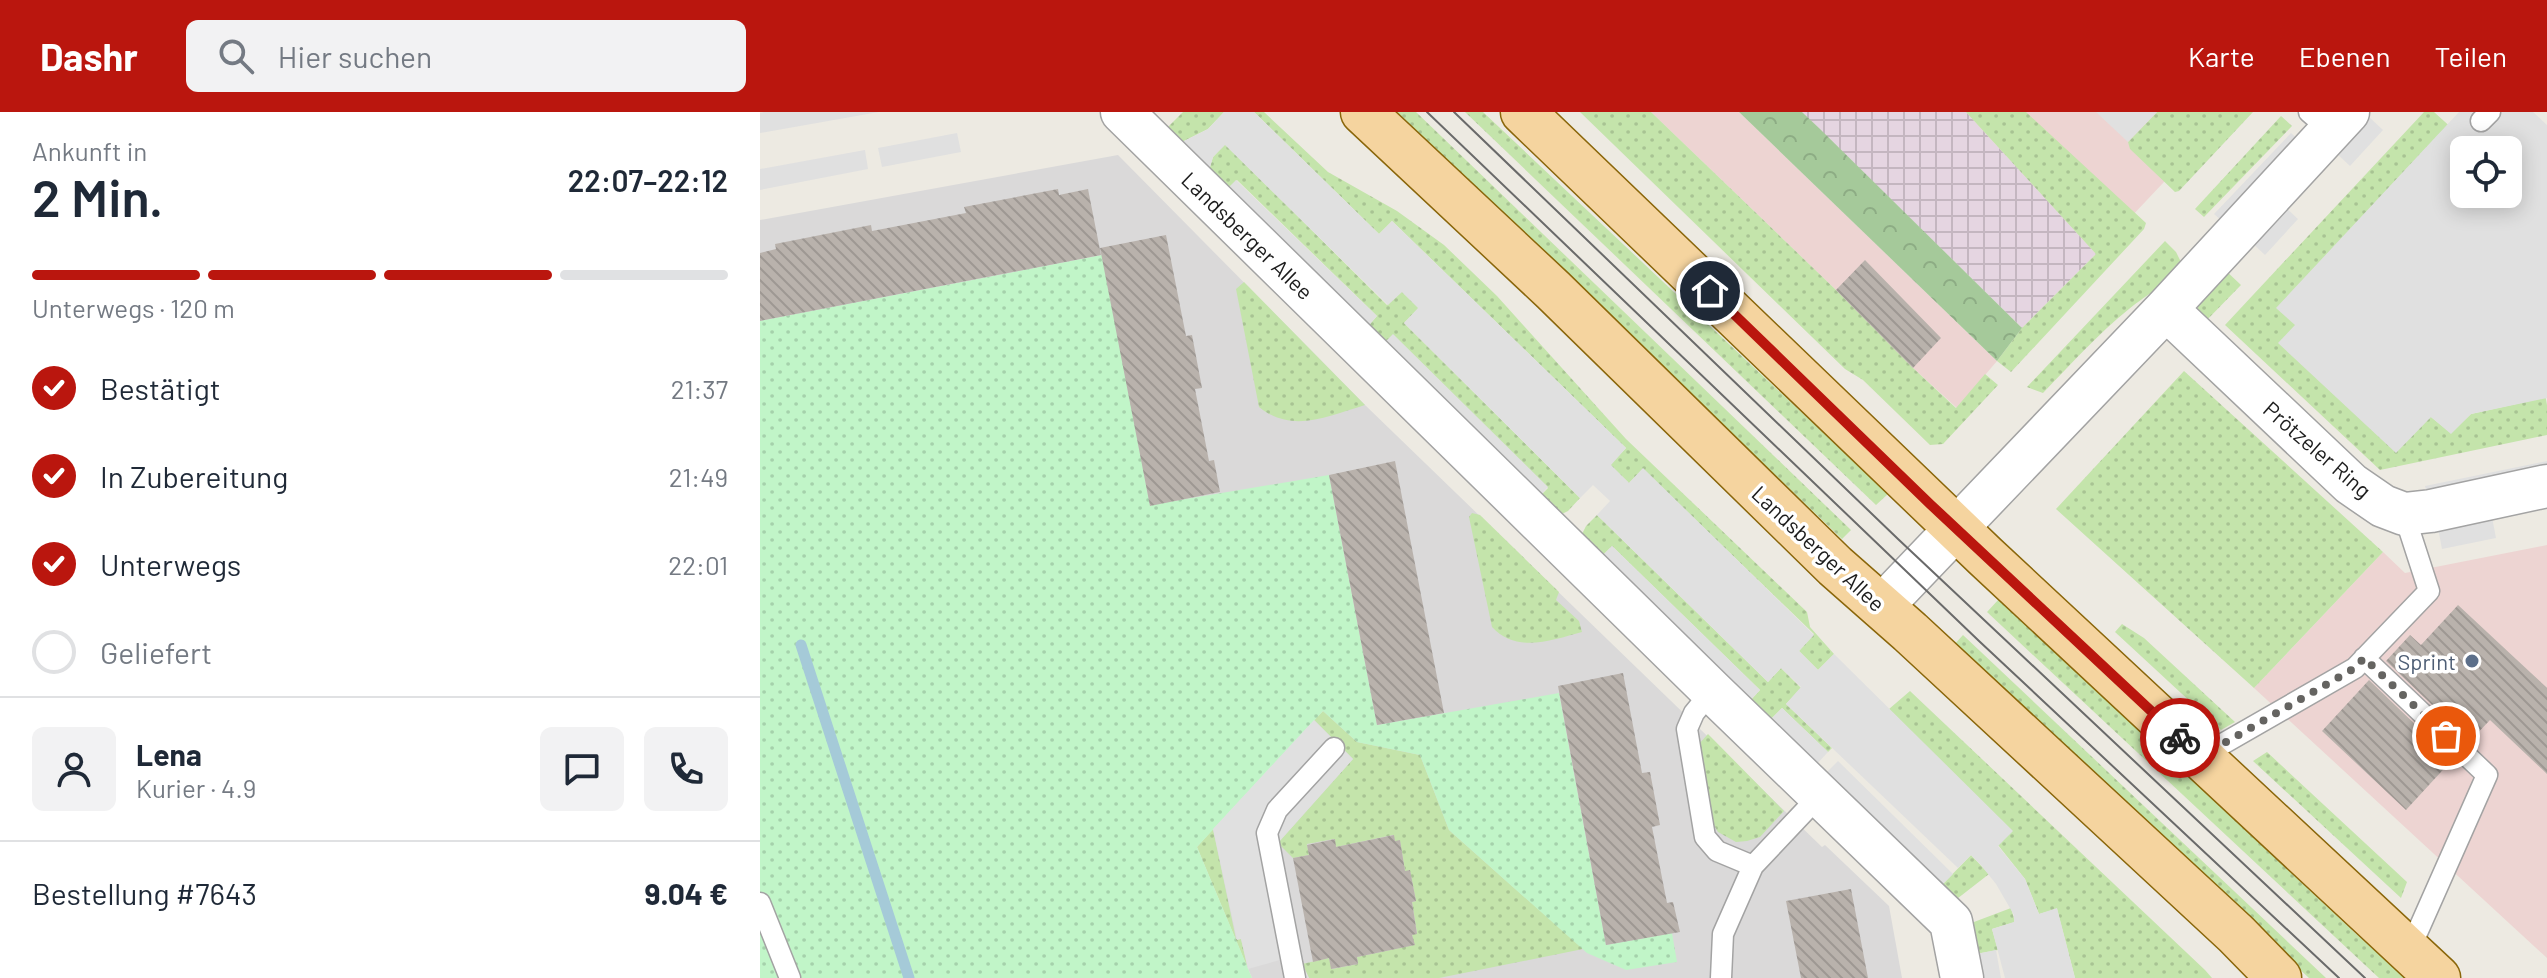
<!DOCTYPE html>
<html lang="de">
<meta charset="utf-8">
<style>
:root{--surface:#fff;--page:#f2f2f3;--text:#1f2937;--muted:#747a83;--line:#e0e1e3;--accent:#ba160e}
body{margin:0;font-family:Barlow,sans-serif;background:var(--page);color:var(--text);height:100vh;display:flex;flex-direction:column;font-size:30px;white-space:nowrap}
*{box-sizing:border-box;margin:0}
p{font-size:26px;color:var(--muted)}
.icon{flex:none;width:44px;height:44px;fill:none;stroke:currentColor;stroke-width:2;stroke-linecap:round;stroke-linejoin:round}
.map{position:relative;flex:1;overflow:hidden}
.panel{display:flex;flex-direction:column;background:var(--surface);width:760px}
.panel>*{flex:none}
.controls{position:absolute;left:1690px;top:24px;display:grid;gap:16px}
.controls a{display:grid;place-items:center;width:72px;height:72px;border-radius:12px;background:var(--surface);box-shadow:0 4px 20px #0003;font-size:40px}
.pin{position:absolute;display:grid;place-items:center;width:68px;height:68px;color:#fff;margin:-34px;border:4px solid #fff;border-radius:50%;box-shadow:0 2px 8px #0007}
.courier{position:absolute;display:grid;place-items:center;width:80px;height:80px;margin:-40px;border:6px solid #ba160e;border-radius:50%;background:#fff;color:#222;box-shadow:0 2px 10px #0007}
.headline em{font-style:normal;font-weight:600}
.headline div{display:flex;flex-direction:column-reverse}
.headline{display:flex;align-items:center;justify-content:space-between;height:136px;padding:0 32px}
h1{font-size:52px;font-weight:600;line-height:60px}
.bar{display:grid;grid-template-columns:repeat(4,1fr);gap:12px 8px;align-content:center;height:96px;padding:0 32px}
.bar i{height:10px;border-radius:6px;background:var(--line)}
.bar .current{background:var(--accent)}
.bar p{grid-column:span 4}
.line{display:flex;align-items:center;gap:20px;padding:0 32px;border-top:2px solid var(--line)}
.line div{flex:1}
.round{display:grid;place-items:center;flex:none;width:84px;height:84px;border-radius:12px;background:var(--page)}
ol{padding:0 32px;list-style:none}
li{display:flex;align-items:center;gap:24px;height:88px}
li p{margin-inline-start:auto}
li .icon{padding:8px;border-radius:50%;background:var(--accent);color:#fff;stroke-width:4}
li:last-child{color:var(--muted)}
li i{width:44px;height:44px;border:4px solid var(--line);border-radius:50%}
header{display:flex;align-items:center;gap:48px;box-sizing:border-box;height:112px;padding:0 40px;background:var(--accent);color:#fff}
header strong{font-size:38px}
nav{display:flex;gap:44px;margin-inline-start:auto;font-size:28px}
.search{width:560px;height:72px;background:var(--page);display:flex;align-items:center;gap:20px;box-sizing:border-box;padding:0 28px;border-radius:12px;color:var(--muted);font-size:30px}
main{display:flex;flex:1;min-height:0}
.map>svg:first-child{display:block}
.residential{fill:#dad9d9}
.commercial{fill:#edd4d2}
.industrial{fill:url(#industrial-grid)}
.grass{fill:url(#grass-dots)}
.forest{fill:url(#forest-crowns)}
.park{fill:url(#park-dots)}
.parking{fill:#e0e0e0;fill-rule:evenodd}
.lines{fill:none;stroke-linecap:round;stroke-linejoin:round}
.stream{stroke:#a5cad8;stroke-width:11}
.building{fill:url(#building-back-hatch)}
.service-casing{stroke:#a3a3a3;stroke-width:23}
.minor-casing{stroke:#a3a3a3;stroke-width:45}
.primary-casing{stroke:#8a660a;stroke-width:47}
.service{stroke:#fff;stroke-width:20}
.minor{stroke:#fff;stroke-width:42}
.primary{stroke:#f5d49f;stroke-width:44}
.tram{stroke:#6a6a6a;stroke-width:2}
.done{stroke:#656461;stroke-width:8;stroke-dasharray:0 14.4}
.route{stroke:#ba160e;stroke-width:10}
.service-dot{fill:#5c6f8a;stroke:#fff;stroke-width:3}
.labels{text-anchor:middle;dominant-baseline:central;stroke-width:7;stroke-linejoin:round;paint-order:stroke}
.street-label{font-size:22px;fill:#1c1c1c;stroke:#fff}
.service-label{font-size:22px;fill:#4e5e75;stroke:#fff;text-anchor:end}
</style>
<header>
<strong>Dashr</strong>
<div class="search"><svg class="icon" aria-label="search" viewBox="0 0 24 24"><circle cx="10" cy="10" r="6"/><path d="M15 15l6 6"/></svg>Hier suchen</div>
<nav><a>Karte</a><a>Ebenen</a><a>Teilen</a></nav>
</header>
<main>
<section class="panel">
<div class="headline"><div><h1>2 Min.</h1><p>Ankunft in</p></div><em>22:07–22:12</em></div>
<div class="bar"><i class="current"></i><i class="current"></i><i class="current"></i><i></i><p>Unterwegs · 120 m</p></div>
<ol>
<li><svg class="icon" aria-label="check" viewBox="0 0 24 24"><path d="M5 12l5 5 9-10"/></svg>Bestätigt<p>21:37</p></li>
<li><svg class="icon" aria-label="check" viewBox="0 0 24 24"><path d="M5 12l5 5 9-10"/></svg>In Zubereitung<p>21:49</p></li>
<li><svg class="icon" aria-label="check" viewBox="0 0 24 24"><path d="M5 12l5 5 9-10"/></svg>Unterwegs<p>22:01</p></li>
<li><i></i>Geliefert</li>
</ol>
<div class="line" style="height:144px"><a class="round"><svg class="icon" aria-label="person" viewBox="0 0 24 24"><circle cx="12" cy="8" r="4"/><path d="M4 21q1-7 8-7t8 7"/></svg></a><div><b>Lena</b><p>Kurier · 4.9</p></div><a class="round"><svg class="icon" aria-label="chat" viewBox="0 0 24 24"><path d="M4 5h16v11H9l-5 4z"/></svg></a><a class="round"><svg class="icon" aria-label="phone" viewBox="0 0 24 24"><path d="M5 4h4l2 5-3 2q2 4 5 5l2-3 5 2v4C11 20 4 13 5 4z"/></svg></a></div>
<div class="line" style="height:104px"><div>Bestellung #7643</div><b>9.04 €</b></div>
</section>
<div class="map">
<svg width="1787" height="866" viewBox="0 0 1787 866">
<defs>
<pattern id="industrial-grid" width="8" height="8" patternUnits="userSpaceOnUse" patternTransform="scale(2)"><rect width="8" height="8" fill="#e5d5e1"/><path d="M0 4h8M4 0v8" fill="none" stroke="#c4b6c0"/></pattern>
<pattern id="grass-dots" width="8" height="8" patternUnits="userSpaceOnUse" patternTransform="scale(2)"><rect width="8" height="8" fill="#c4e4ab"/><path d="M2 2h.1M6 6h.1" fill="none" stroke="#a8c393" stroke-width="1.8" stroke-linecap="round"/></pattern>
<pattern id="forest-crowns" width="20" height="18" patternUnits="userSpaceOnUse" patternTransform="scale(2)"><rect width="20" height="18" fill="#a5c99a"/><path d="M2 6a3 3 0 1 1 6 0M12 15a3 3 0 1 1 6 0" fill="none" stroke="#8dac84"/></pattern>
<pattern id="park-dots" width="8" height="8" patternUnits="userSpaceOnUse" patternTransform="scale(2)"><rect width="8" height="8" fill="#c1f5c8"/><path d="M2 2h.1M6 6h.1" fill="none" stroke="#a5d1ab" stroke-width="1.8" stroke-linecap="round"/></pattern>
<pattern id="building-back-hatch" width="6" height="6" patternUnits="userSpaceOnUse" patternTransform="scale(2)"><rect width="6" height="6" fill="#b9b2ac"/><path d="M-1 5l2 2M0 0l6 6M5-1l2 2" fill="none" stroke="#9e9893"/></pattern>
</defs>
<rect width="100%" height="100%" fill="#edeae2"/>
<path class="residential" d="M358 43 605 293 1062 735 1065 733 1129 794 1142 866H492L437 735 563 599 395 422 0 283V108Z"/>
<path class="commercial" d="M891 0H979L1237 249 1197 296 1153 256 1076 178Z
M1206 0H1470L1336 142Z
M1787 433V846L1494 576 1623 440 1645 461Z"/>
<path class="industrial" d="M1042 0H1206L1336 142 1262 216Z"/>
<path class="grass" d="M423 0H464L448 17 414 34 401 22Z
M494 0H504L568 60 637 99 684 133 737 184 866 327 1047 500 1050 515 1074 542 1058 558 1039 539 1054 522 883 357 869 371 850 353 866 336 632 109 619 122Z
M637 0H656L1091 418 1082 427Z
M705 0H723L1128 382 1116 393Z
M820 0H891L1076 178 1153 256 1196 296 1225 262 1238 273 1183 332 1170 333 1103 268 1085 257Z
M1206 0H1266L1386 111 1384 117 1251 260 1237 249 1262 216 1336 142Z
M1397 0H1493L1419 79 1415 80 1370 37 1368 30Z
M1664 0H1674L1705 28 1681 20 1517 196 1536 213 1671 305 1691 321 1711 302 1774 288 1781 260 1787 293V323L1620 358 1465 213Z
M1521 4 1532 14 1444 105 1435 97Z
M465 32 627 193 641 179 659 196 644 211 820 386 808 399 792 407 776 388 788 376 633 223 620 235 603 220 617 204 477 68 463 81 447 65 453 45Z
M1405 129 1416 140 1422 152C1410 171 1387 182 1369 197 1338 222 1311 252 1283 281L1267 275Z
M1463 156 1481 173 1443 212 1438 197V190Z
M484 170 605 293C569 304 532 322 499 295L476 177Z
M1424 259 1623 440 1494 576 1296 397Z
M712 401 720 403 799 480 796 488 819 509 822 520C792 528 757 542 732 515L709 405Z
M837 403 1008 570 1021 556 1041 576 1026 592 1072 636 1068 640 1022 596 1008 610 988 591 1000 578 852 434 839 447 819 428 826 414Z
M1239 487 1596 822 1645 866H1619L1227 500Z
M1362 512 1384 526 1475 610 1461 618 1355 520Z
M1203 523 1566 866H1549L1193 534Z
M1150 579 1445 858 1452 866H1315L1297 797 1279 802 1265 767 1238 733 1252 719 1129 597Z
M563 599 597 630 660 643 689 718 823 837 679 866H549L542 852 569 846 572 857 598 852 597 845 654 833 652 823 657 821 652 790 656 789 650 759H645L640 729H635L633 723 576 735 574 727 547 732 549 743 533 746 518 731 593 647 554 608Z
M948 622 1024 699 1000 725 987 729 976 730 958 720 952 710 938 633Z
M1507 640 1647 770 1641 786 1493 649Z
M453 717 476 827H481L488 857 437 735Z
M1211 743 1229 762 1193 790 1178 777Z
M1251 796 1255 810 1232 817 1238 838 1216 842 1206 813Z"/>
<path class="forest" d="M979 0H1042L1060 17 1262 216 1237 249Z"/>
<path class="park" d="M342 143 390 393 569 363 617 613 799 581 846 833 912 821 917 850 866 858 827 841 689 718 660 643 597 630 563 599 437 735 492 866H0V209Z"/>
<path class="parking" d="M4 0H119L0 21V1Z
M464 0H494L619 122 632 109 866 336 851 353 869 371 883 356 1054 523 1039 539 1058 558 1074 542 1253 719 1238 734 1265 767 1279 802 1297 796 1315 866H1245L1232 817 1254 810V803L1236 772 1220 752 1211 743 1198 756 1026 592 1041 575 1021 556 1008 570 837 403 850 389 833 373 820 386 644 211 658 196 642 180 628 193 465 33 453 45 447 65 414 34 448 17Z
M1336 0H1397L1368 30Z
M1699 0H1773L1787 13V286L1711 302 1691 322 1671 305 1636 341 1518 231 1535 213 1516 196ZM1704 38H1748V82H1704Z
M1607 3 1623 18 1590 54 1574 39Z
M197 21 201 40 122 55 118 36Z
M1531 21 1540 29 1463 110 1454 102Z
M105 38 108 57 0 78V57Z
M476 68 617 204 603 220 463 81Z
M1522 92 1538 107 1505 143 1489 128Z
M633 222 788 375 776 388 620 235Z
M1787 349V360L1668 385 1665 374Z
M1732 405 1736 426 1682 437 1678 416Z
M852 434 1000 578 988 591 839 447Z
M1022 596 1068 640 1054 655 1008 610Z
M554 608 593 647 518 731 540 847 549 866H524L520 848 488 857 481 827 477 828 453 717Z
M1078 649 1193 762 1178 777 1063 664Z
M1236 838 1241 866H1221L1216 842Z"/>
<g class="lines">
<path class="stream" d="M41 533 149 866"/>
</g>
<path class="building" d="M298 77 299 83 328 77 341 143 0 209V141L16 137 15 132 111 113 112 119 206 101 204 95Z
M406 123 426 224 432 223 442 276 435 277 449 349 454 348 460 380 390 394 340 136Z
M1105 148 1181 226 1153 256 1076 178Z
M635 349 684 601 617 613 569 363Z
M1698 493 1787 576V662L1730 608 1710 629 1626 549 1650 523 1661 533Z
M863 561 882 661 890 660 900 713 892 715 907 791 913 790 920 820 846 833 798 574Z
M1609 568 1692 648 1646 698 1562 619Z
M634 723 635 729 640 728 645 759 650 758 656 789 652 790 657 822 652 823 655 833 597 845 598 852 571 857 569 846 553 850 533 746 549 743 547 733 575 727 576 735Z
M1091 777 1108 866H1041L1026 789Z"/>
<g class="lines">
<g class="service-casing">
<path id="service" d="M1549 0 1571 19
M1721 9 1730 0
M1604 546 1727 663 1649 839
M952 579 934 601 927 617 945 725 957 739 993 754
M1440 645 1595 556 1669 479 1644 402
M0 791 30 866
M535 866 507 721 517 698 574 636
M961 866 963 822 993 754 1060 683"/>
</g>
<g class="minor-casing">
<path id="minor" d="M362 0 952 579 1191 810 1202 866
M1406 197 1591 372 1623 394 1644 402 1671 399 1787 374
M1121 495 1406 197 1588 0"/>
</g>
<g class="primary-casing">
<path id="primary" d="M603 0 793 178 1075 454 1150 520 1476 822 1519 866
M763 0 1225 444 1678 866"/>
</g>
<use href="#service" class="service"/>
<use href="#minor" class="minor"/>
<use href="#primary" class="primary"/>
<path class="tram" d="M667 0 1219 529 1579 866
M694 0 1138 427 1605 866"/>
</g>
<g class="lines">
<path class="done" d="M1420 626 1440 645 1595 556 1604 546 1686 624"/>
<path class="route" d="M950 179 1171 393 1420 626"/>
</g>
<circle class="service-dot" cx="1712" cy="549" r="8"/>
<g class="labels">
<g class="street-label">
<text transform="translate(488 123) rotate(44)">Landsberger Allee</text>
<text transform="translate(1558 337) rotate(41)">Prötzeler Ring</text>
<text transform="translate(1059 436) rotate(43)">Landsberger Allee</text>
</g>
<g class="service-label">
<text x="1696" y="549">Sprint</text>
</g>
</g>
</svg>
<div class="controls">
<a><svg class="icon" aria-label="locate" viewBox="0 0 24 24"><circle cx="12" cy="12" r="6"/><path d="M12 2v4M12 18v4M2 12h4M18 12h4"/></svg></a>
</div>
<div class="pin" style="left:1686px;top:624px;background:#ea580c"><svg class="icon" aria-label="bag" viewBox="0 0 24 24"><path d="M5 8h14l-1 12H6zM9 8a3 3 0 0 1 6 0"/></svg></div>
<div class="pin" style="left:950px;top:179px;background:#1f2937"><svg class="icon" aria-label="home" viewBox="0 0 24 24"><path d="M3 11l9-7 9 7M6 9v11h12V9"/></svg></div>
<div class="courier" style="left:1420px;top:626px"><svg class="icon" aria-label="bike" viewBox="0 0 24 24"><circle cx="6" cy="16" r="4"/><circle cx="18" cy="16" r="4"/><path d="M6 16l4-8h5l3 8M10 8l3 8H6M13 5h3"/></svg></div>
</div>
</main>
